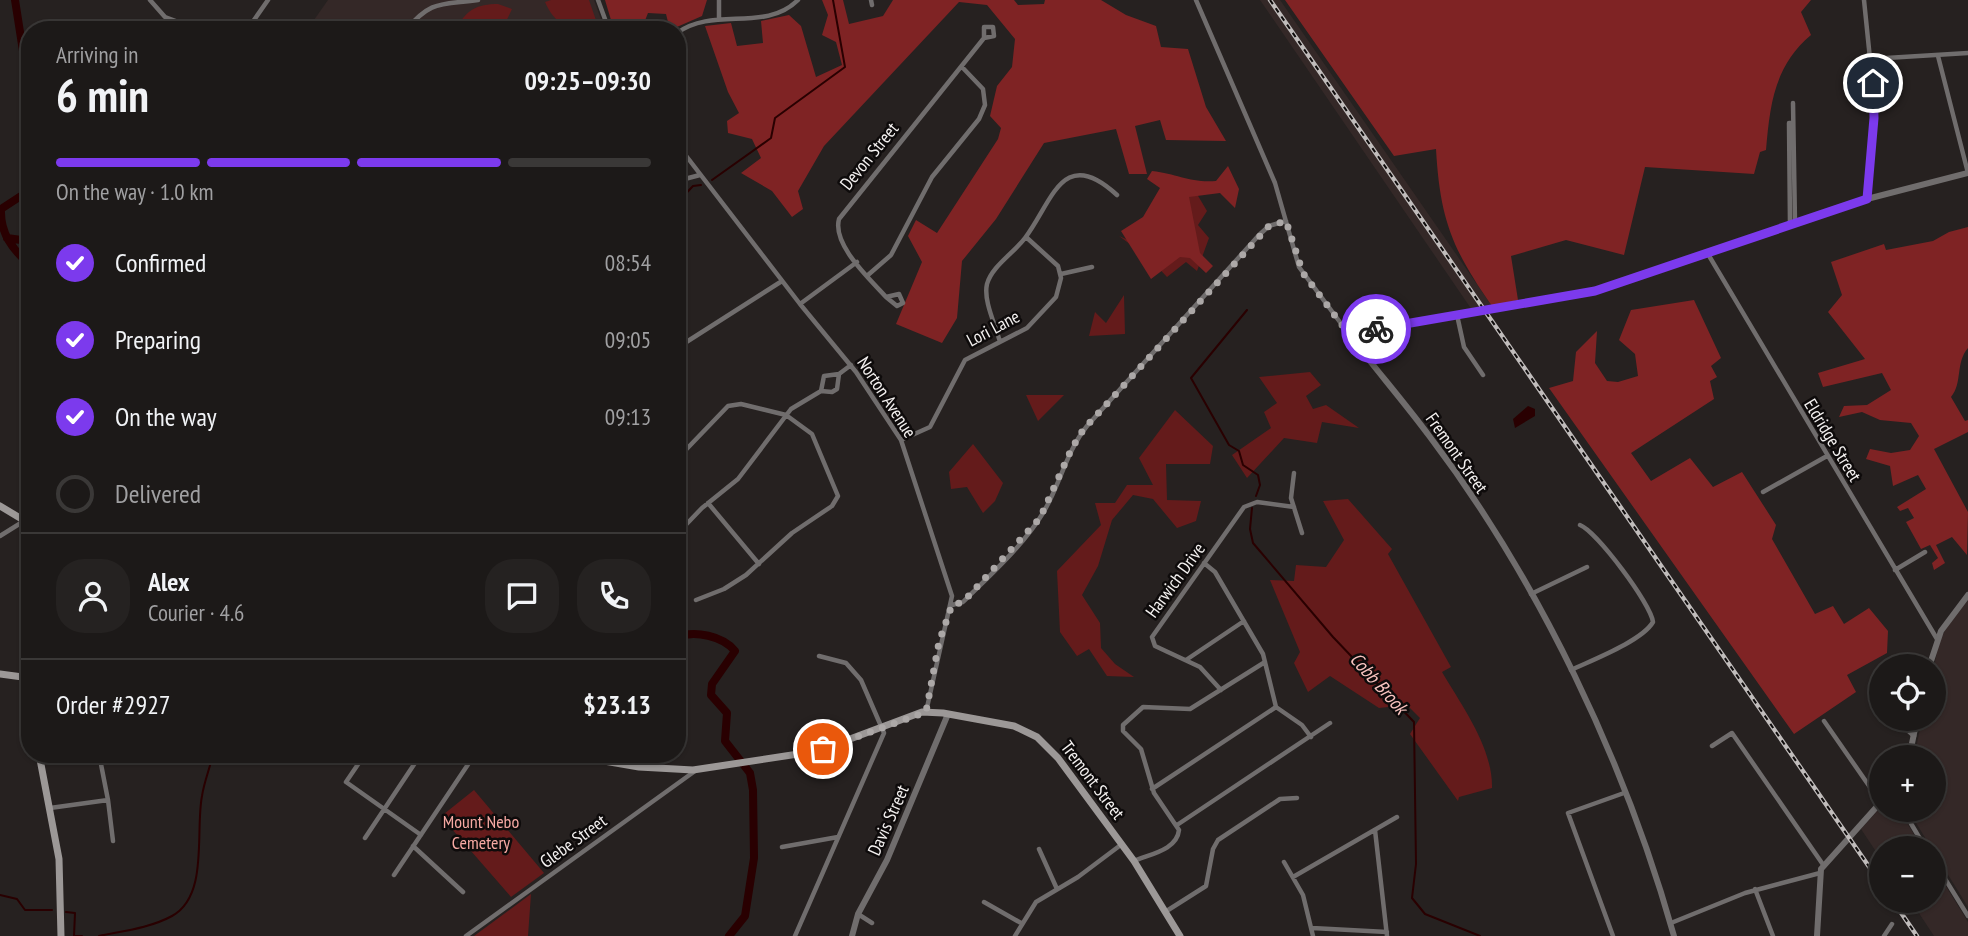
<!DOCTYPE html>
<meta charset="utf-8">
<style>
:root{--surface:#1c1918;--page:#252221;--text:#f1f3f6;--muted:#a0a0a2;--line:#3a3837;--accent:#7c3aed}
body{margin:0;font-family:"PT Sans Narrow",sans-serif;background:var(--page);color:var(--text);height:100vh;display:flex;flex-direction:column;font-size:26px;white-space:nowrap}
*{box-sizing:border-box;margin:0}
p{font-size:23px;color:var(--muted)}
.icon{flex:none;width:38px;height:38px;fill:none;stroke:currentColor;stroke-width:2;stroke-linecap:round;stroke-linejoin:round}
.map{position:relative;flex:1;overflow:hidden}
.panel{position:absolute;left:21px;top:21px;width:665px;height:742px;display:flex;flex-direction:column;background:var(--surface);border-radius:28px;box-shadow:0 2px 5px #0004,0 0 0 2px var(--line)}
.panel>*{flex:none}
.tools{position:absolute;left:1869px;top:654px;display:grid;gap:14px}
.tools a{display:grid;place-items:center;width:77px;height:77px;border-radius:50%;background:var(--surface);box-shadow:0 2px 5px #0004,0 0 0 2px var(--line);font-size:35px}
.pin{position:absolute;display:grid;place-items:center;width:60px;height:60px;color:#fff;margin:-30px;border:4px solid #fff;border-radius:50%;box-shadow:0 2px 7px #0007}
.courier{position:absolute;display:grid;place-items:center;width:70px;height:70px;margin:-35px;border:5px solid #7c3aed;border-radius:50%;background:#fff;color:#222;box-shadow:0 2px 9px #0007}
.headline em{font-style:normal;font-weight:700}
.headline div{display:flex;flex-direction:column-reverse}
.headline{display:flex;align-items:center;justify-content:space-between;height:119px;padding:0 35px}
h1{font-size:46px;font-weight:700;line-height:52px}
.bar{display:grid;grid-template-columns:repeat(4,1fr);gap:10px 7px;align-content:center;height:84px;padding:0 35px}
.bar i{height:9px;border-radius:5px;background:var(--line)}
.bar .current{background:var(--accent)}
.bar p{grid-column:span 4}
.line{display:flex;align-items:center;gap:18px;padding:0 35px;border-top:2px solid var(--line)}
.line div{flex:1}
.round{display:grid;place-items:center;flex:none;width:74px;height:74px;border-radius:28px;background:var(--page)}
ol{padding:0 35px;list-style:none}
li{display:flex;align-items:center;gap:21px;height:77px}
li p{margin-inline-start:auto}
li .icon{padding:7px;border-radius:50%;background:var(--accent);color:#fff;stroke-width:4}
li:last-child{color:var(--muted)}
li i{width:38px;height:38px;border:4px solid var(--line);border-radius:50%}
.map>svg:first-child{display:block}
.built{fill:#342827}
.green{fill:#641b1b}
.forest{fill:#7f2324}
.water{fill:#290001}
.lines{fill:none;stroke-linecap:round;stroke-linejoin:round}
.stream{stroke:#290001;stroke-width:2}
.river{stroke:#290001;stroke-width:8}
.minor{stroke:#706d6d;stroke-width:4.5}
.tertiary{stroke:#706d6d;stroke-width:6}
.secondary{stroke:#9c9897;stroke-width:7}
.rail-casing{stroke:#c0bcbb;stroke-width:4.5}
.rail{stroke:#0e0b0b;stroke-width:2;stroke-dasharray:5;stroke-linecap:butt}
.done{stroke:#aca8a7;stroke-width:7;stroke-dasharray:0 12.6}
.route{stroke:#7c3aed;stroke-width:9}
.labels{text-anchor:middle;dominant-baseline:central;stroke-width:5;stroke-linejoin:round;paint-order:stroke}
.street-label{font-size:18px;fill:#f4f1f0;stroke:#0e0b0b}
.park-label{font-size:18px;fill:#f7a9a3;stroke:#0e0b0b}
.water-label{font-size:19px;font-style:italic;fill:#f9c3bf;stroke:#0e0b0b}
</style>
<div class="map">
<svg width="1968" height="936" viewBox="0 0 1968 936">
<rect width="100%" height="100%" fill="#262120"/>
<path class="built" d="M328 0H594L605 30H307Z
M1260 0H1280L1492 306 1472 310Z
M1968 600V907L1908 810H1934V758H1914L1922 719H1934V667L1939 642 1947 627Z
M1881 807V810H1899L1923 849H1881V859L1861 829Z
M1934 867 1968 922V936H1934L1911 901H1934Z"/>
<path class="green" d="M551 0H589L599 29C573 33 556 27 545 2Z
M498 4 512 9 502 30 457 28C466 10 477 4 498 4Z
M1194 189 1207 211 1198 225 1209 238 1197 271 1186 262 1167 277 1150 259 1119 236 1155 252 1153 228Z
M1124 295 1125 334 1089 336 1095 312 1106 323Z
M1310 372 1321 385 1306 396 1313 409 1326 405 1359 428 1322 422 1317 443 1284 438 1247 478 1232 455 1271 428 1264 412 1277 403 1259 377Z
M1026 395H1064L1038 421Z
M1175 410 1213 446 1210 464H1166L1167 500 1201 501 1196 521 1177 528 1153 499 1133 495 1112 520 1098 566 1082 595 1100 623 1101 648 1115 664 1134 677 1107 676 1089 649 1077 656 1060 632 1057 571 1101 525 1095 503H1115L1127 485H1153L1139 458Z
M973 444 1003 483 995 501 983 513 967 487 951 489 949 472Z
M1348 499 1392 549 1388 554 1451 667 1442 672C1462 706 1493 748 1492 788L1459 797 1458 801 1410 734 1420 718 1407 705 1379 708 1330 676 1308 692 1294 663 1300 652 1270 580 1294 581 1296 565 1326 567 1344 540 1323 501Z
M474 790 544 873 511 897 444 820V814Z
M531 894 528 936H474Z"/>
<path class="forest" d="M605 0H707L702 16 670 30 666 14 648 13 642 28 611 20Z
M822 0H843L849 24 883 16 893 0H1014L1018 5 1044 4 1045 0H1101L1126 15 1156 26 1161 47 1188 49 1206 107 1226 141 1166 140 1160 120 1135 126 1147 174H1129L1116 129 1044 143 996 219 962 261 957 318 942 343 896 324 922 262 908 236 916 220 937 233 998 139 1001 128 990 116 997 86 1012 67 1015 39 987 5 959 2 824 146 798 191 803 209 792 217 772 191 741 173 761 158 752 139 728 133 727 121 739 113 728 92 705 26 731 23 737 46 763 43 761 21 789 15 801 26 816 77 842 65 836 42 822 35 828 15Z
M1285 0H1811L1801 12 1811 35C1774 66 1770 105 1766 150L1760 152 1754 174 1645 167 1624 255 1566 240 1511 256 1518 300 1492 306C1452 249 1440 219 1436 149L1394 156Z
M1228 166 1239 189 1235 208 1220 193 1189 197 1200 253 1213 266 1206 273 1190 258 1180 257 1151 279 1121 231 1143 217 1160 188 1147 179 1152 171C1178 174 1190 183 1216 181Z
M1968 227V348C1955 363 1963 383 1951 397L1965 421 1968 420V432L1934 449 1968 512 1967 555 1952 537 1936 545 1945 563 1934 570 1932 563 1938 558 1930 545 1921 549 1906 522 1914 518 1908 508 1900 511 1897 507 1926 489 1918 475 1893 486 1890 466 1866 459 1870 449 1891 453 1910 450 1919 436 1911 423 1880 420 1862 412 1839 417 1844 406 1867 405 1891 390 1882 373 1823 387 1818 373 1865 359 1828 312 1842 295 1831 262 1884 244 1886 250 1933 241 1949 232Z
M1694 300 1721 358 1711 366 1717 377 1710 381 1714 399 1631 453 1651 481 1690 458 1713 487 1742 472 1776 525 1772 539 1815 614 1833 606 1844 624 1869 608 1888 631 1887 653 1847 675 1856 692 1794 734 1549 388 1573 381 1576 352 1597 331 1595 363 1607 381 1618 382 1638 376 1635 354 1619 340 1631 310Z"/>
<path class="water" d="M1528 406 1535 409V416L1515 428 1513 419Z"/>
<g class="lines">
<path class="stream" d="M712 180 771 138 775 118 845 67 833 0
M677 203 693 186 701 185
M1247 310 1191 378 1229 445 1239 451 1243 465 1258 475 1260 485 1256 496
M1252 508 1250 529 1253 543 1333 637 1414 722 1416 864 1412 898 1425 914 1480 936
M0 895 17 899 25 910H52
M66 912 75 913 74 936H82
M99 936C123 931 150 928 172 916 209 896 195 831 202 796 204 782 210 768 213 754"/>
<path class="river" d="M15 0 23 51 30 58
M30 186 24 194 1 209C0 233 12 249 30 265
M7 238 21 240 30 230
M677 637C695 630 723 636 735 651L712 684 711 695 727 713 725 741 750 773 753 790 754 858 745 916 729 936"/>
<path class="minor" d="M150 0 165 17 200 30
M598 0 609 30
M871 0 872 5
M1196 0 1275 183 1299 267 1351 337
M1864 0 1874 98 1867 199
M719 19V0
M617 27 625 30
M247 30 268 0
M406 30C431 0 440 5 478 0
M677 33C714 6 765 33 798 0
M1938 56 1968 173
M1870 59 1968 53
M677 60 684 141 680 148
M1793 103 1795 223
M677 144 800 304 856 372 901 440 952 596 926 712
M677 181 700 175
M1790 225 1789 123H1793
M1708 254 1937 639
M1061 274 1092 267
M868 275 891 255 932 177 979 119 985 105 983 89 962 67
M886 297 897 306 903 303 899 294 886 297C870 279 832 245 839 219L984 38V27H993L994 36 984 38
M800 304 857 262
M1457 315 1464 347 1483 375
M1000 342C996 326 983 301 987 284 992 266 1014 253 1025 238 1052 203 1062 144 1117 195
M677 348 782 281
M821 391 824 376 839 374 851 365
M901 440 930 427 965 360 1027 328 1056 297 1061 278 1058 266 1026 237
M677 459 728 406 741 404 786 415 812 434 838 496 832 506 792 533 746 575 724 589 696 600
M1294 473 1291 498 1302 533
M1763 492 1827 456
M708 503 759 564
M677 534 702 508 738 479 791 409 821 391 832 392 837 389 839 374
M0 536 24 521
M1204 563 1215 572 1263 654 1276 707 1302 725 1311 737
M1895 570 1925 552
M1531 594 1587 567
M952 605 963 602C990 575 1023 546 1043 513 1060 485 1066 452 1087 426L1259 235 1269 226 1286 221
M1186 660 1244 621
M1571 670C1592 660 1642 641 1653 622 1651 604 1597 532 1580 525
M1221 690 1200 667 1155 646 1152 637 1244 507 1257 502 1294 507
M1872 695 1881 705
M1895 719 1914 736
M1824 721 1881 803
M1712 746 1732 733 1824 866
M365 754 346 782 421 835
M39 757 64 754
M1152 789 1276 707
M108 800 113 841
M50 808 108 800 99 754
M1903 810 1926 849
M1177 825 1330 723
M1375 830 1387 936
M365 838 421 754
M413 846 463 892
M782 847 838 837
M1039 849 1057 889
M1134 861C1150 854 1177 850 1179 830L1154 793 1141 749 1123 731V725L1143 707 1190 709 1265 662
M1934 861 1968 916
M1284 862 1303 895 1313 936
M394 875 475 754
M1293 877 1397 817
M1755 889 1773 936
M984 902 1021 923
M1165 912 1206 886 1213 849 1218 840 1280 799 1297 798
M858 914 872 923
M1671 923 1745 893 1820 873
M1312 928 1387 932
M466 936 695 771
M795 936 884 733 861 680 846 663 819 656
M1015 936 1036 902 1078 877 1122 844
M1613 936 1568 813 1624 793
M1884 936 1892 924"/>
<path class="tertiary" d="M1929 667 1941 631 1968 595
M1909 758 1917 719
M852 936 858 914 887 860 948 714
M1674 936C1625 762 1539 581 1430 437 1405 403 1377 371 1351 337L1362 332 1599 290 1867 199 1968 173
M1817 936 1821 869 1881 802"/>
<path class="secondary" d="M0 506 30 524
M0 674 30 678
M23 676 30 711
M39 754 59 859 61 936
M563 754 639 767 693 770 818 751 922 712 943 713 1014 726 1037 737 1058 758 1134 861 1180 936"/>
<g class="rail-casing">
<path id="rail" d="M1270 0 1881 884
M1893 901 1917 936"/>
</g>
<use href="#rail" class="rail"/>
</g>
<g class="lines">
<path class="done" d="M823 749 926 712 939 642 952 605 963 602 1040 518 1072 448 1083 430 1269 226 1286 221 1303 273 1351 337 1376 329"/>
<path class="route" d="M1376 329 1595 291 1867 199 1874 118 1873 83"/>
</g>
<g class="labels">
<g class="street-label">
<text transform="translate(869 156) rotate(-51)">Devon Street</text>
<text transform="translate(993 328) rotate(-28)">Lori Lane</text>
<text transform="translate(887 397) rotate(57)">Norton Avenue</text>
<text transform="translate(1833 440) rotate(59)">Eldridge Street</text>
<text transform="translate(1457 453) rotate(55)">Fremont Street</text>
<text transform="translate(1175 580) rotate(-54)">Harwich Drive</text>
<text transform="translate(1093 780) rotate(53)">Tremont Street</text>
<text transform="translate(888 820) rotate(-66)">Davis Street</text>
<text transform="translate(573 841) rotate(-36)">Glebe Street</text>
</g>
<g class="park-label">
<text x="481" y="821">Mount Nebo<tspan x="481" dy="21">Cemetery</tspan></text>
</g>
<g class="water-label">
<text transform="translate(1379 683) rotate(48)">Cobb Brook</text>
</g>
</g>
</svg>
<div class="tools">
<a><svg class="icon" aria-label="locate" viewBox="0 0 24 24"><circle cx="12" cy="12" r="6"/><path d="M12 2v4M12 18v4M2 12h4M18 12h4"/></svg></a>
<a>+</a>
<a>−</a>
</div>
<div class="pin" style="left:823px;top:749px;background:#ea580c"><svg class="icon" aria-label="bag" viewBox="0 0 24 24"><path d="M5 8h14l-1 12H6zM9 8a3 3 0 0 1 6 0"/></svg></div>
<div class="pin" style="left:1873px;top:83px;background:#1f2937"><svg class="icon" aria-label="home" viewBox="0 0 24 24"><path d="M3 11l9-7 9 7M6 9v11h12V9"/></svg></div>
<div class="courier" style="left:1376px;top:329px"><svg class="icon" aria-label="bike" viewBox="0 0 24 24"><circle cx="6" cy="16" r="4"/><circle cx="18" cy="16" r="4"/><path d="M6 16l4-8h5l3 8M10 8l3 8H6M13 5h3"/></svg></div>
<section class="panel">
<div class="headline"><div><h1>6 min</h1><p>Arriving in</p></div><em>09:25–09:30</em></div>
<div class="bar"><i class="current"></i><i class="current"></i><i class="current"></i><i></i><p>On the way · 1.0 km</p></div>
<ol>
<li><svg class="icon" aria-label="check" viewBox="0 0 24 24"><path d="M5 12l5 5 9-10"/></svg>Confirmed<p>08:54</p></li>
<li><svg class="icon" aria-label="check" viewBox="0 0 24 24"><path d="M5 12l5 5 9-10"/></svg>Preparing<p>09:05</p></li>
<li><svg class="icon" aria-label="check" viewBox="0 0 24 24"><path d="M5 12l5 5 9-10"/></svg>On the way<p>09:13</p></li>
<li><i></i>Delivered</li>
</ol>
<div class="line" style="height:126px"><a class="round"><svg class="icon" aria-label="person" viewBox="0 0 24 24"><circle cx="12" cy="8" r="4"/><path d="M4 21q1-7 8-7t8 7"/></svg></a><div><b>Alex</b><p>Courier · 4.6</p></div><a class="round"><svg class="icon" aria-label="chat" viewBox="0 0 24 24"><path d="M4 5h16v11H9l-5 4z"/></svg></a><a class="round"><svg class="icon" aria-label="phone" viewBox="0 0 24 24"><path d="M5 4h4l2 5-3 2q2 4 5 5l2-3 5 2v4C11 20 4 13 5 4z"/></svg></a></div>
<div class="line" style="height:91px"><div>Order #2927</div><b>$23.13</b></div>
</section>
</div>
